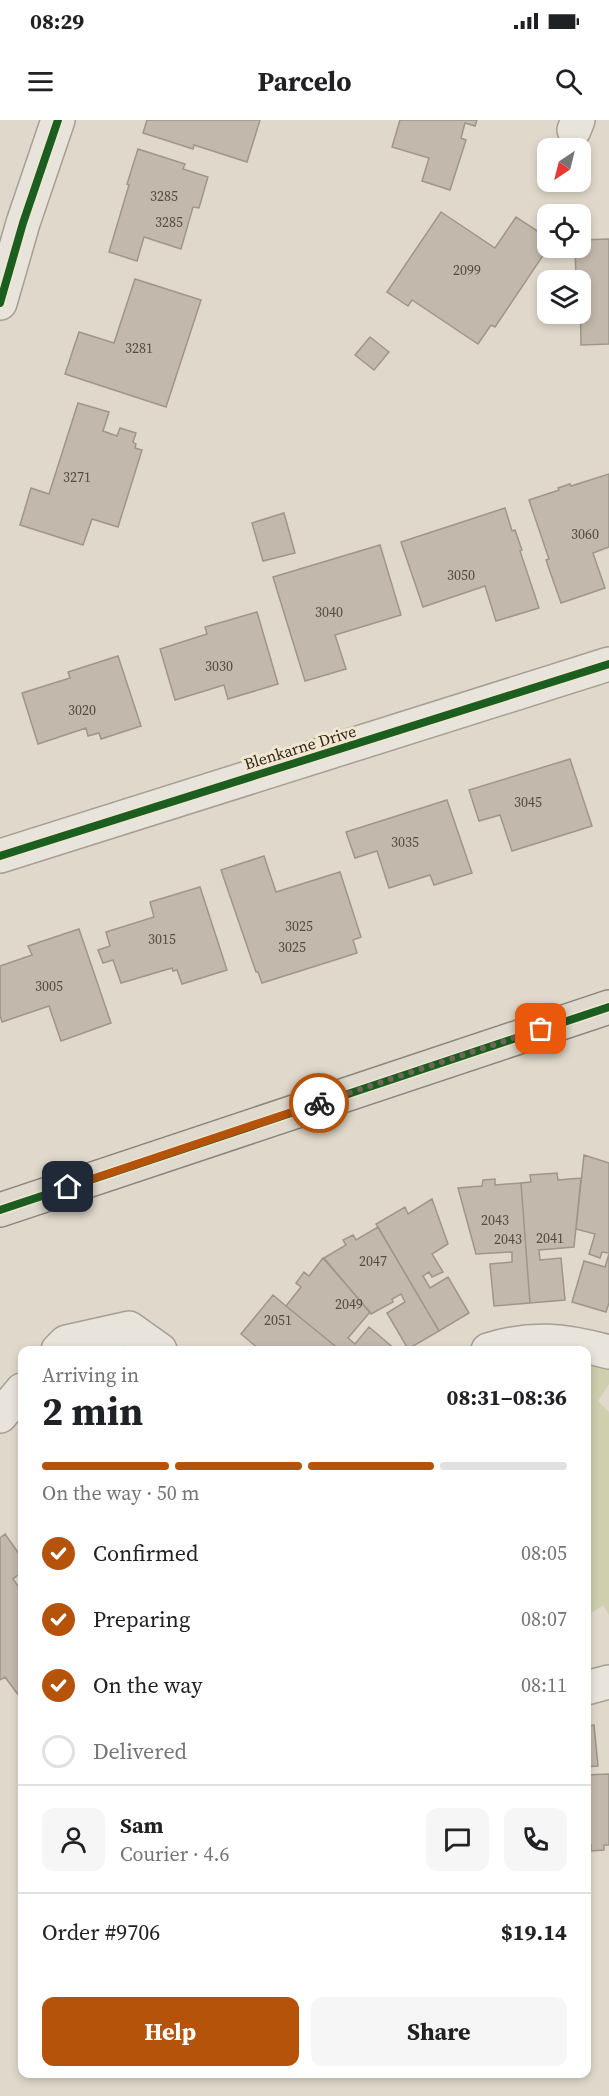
<!DOCTYPE html>
<meta charset="utf-8">
<style>
:root{--surface:#fff;--page:#f6f6f6;--text:#202124;--muted:#757577;--line:#e0e0e0;--accent:#b45309}
body{margin:0;font-family:"Source Serif 4",serif;background:var(--page);color:var(--text);height:100vh;display:flex;flex-direction:column;font-size:22px;white-space:nowrap}
*{box-sizing:border-box;margin:0}
p{font-size:20px;color:var(--muted)}
.icon{flex:none;width:33px;height:33px;fill:none;stroke:currentColor;stroke-width:2;stroke-linecap:round;stroke-linejoin:round}
.map{position:relative;flex:1;overflow:hidden}
.details{position:absolute;left:18px;top:1226px;width:573px;height:732px;display:flex;flex-direction:column;background:var(--surface);border-radius:12px;box-shadow:0 3px 9px #0003}
.details>*{flex:none}
.needle{width:39px;rotate:215deg}
.controls{position:absolute;left:537px;top:18px;display:grid;gap:12px}
.controls a{display:grid;place-items:center;width:54px;height:54px;border-radius:12px;background:var(--surface);box-shadow:0 3px 9px #0003;font-size:30px}
.pin{position:absolute;display:grid;place-items:center;width:51px;height:51px;color:#fff;margin:-26px;border-radius:12px;box-shadow:0 3px 9px #0006}
.courier{position:absolute;display:grid;place-items:center;width:60px;height:60px;margin:-30px;border:4px solid #b45309;border-radius:50%;background:#fff;color:#222;box-shadow:0 2px 8px #0007}
.headline em{font-style:normal;font-weight:700}
.headline div{display:flex;flex-direction:column-reverse}
.headline{display:flex;align-items:center;justify-content:space-between;height:102px;padding:0 24px}
h1{font-size:39px;font-weight:700;line-height:45px}
.bar{display:grid;grid-template-columns:repeat(4,1fr);gap:9px 6px;align-content:center;height:72px;padding:0 24px}
.bar i{height:8px;border-radius:4px;background:var(--line)}
.bar .active{background:var(--accent)}
.bar p{grid-column:span 4}
.line{display:flex;align-items:center;gap:15px;padding:0 24px;border-top:2px solid var(--line)}
.line div{flex:1}
.round{display:grid;place-items:center;flex:none;width:63px;height:63px;border-radius:12px;background:var(--page)}
ol{padding:0 24px;list-style:none}
li{display:flex;align-items:center;gap:18px;height:66px}
li p{margin-inline-start:auto}
li .icon{padding:6px;border-radius:50%;background:var(--accent);color:#fff;stroke-width:4}
li:last-child{color:var(--muted)}
li i{width:33px;height:33px;border:3px solid var(--line);border-radius:50%}
.primary-button{display:flex;gap:12px;margin-top:auto;padding:12px 24px}
.primary-button a{flex:1;height:69px;border-radius:12px;background:var(--accent);color:#fff;font-size:24px;font-weight:700;line-height:69px;text-align:center}
.primary-button a+a{background:var(--page);color:var(--text)}
.status{display:flex;justify-content:space-between;align-items:center;height:42px;padding:0 30px;background:var(--surface);direction:ltr}
.status svg{height:16px;fill:currentColor}
header{display:flex;justify-content:space-between;align-items:center;height:78px;padding:0 24px;background:var(--surface);font-size:27px;font-weight:700}
.map>svg:first-child{display:block}
.green{fill:#cfcfae}
.building{fill:#c3b8ac;stroke:#9f958b;stroke-width:1.5}
.lines{fill:none;stroke-linecap:round;stroke-linejoin:round}
.minor-casing{stroke:#a59e94;stroke-width:36}
.major-casing{stroke:#8b847b;stroke-width:36}
.minor{stroke:#e8e4dc;stroke-width:33}
.major{stroke:#e0dace;stroke-width:33}
.cycleway-casing{stroke:#f1e7d1;stroke-width:11}
.cycleway{stroke:#1b5e20;stroke-width:8}
.done{stroke:#6f655b;stroke-width:6;stroke-dasharray:0 10.8}
.route{stroke:#b45309;stroke-width:8}
.labels{text-anchor:middle;dominant-baseline:central;stroke-width:6;stroke-linejoin:round;paint-order:stroke}
.number-label{font-size:14px;fill:#564b42}
.street-label{font-size:16px;fill:#32271e;stroke:#f1e7d1}
</style>
<div class="status"><b>08:29</b><svg viewBox="0 0 49 12"><path d="M0 12V9h3v3zM5 12V6h3v6zM10 12V3h3v9zM15 12V0h3v12zM26 1h20v11H26zM47 4h2v5h-2z"/></svg></div>
<header><svg class="icon" aria-label="menu" viewBox="0 0 24 24"><path d="M4 6h16M4 12h16M4 18h16"/></svg>Parcelo<svg class="icon" aria-label="search" viewBox="0 0 24 24"><circle cx="10" cy="10" r="6"/><path d="M15 15l6 6"/></svg></header>
<div class="map">
<svg width="609" height="1976" viewBox="0 0 609 1976">
<rect width="100%" height="100%" fill="#e0d9cb"/>
<path class="green" d="M587 1240 609 1250V1264L598 1281 609 1292V1495L603 1485 587 1496Z"/>
<path class="building" d="M147 0H260L247 42 194 25 193 29 143 13Z
M400 0H477L475 6 465 3 461 18 466 20 450 70 422 61 429 38 392 27Z
M138 29 185 44 183 49 208 57 199 88 193 87 181 129 144 117 137 141 109 132 129 65 127 64Z
M441 92 495 128 516 97 548 118V128L495 207 491 205 478 224 412 180 408 186 387 172Z
M609 119V224L581 225 580 160 576 159 575 128H580V120Z
M135 159 201 180 166 287 65 254 79 212 114 223Z
M370 217 389 232 374 250 355 235Z
M78 283 109 292 103 311 117 316 120 308 136 313 133 322 136 324 135 328 142 330 118 407 92 399 83 425 20 405 31 368 49 374Z
M609 354V427L593 433 605 468 561 483 546 440 549 439 529 380 559 370 558 368 570 364 571 366Z
M505 388 512 411 515 410 522 430 520 431 539 488 496 501 485 466 423 487 401 422Z
M284 393 295 433 263 441 252 403Z
M380 425 401 495 335 515 346 549 305 561 273 457Z
M257 492 278 564 228 579 224 565 175 580 160 529 207 514 205 507Z
M118 536 141 606 101 619 99 613 88 616 86 608 38 624 22 573 70 558 68 552Z
M570 639 592 706 512 731 500 695 479 701 469 670Z
M447 680 472 753 434 765 430 755 389 768 377 731 355 738 346 712Z
M264 736 276 772 340 752 361 817 353 820 357 833 262 863 258 852H256L221 750Z
M200 767 227 850 182 864 177 850 173 851 172 848 121 863 113 840 103 843 98 830 110 826 106 812 154 797 150 782Z
M79 809 111 903 61 921 49 886 2 902 0 895V846L32 835 28 826Z
M584 1035 609 1043V1133L602 1132 600 1138 589 1134 595 1114 576 1109Z
M557 1053 558 1060 581 1058 574 1127 539 1130 540 1140 561 1138 565 1180 530 1183 521 1063 531 1062 530 1055Z
M495 1059V1065L521 1063 530 1183 494 1186 490 1144 512 1142V1132L476 1134 458 1068 482 1066 483 1060Z
M432 1079 448 1124 432 1134 443 1152 432 1157 429 1152 423 1156 430 1168 448 1157 469 1193 439 1211 376 1104 405 1087 408 1094Z
M378 1107 439 1211 408 1229 387 1193 405 1182 401 1174 392 1179 393 1182 371 1194 324 1138 346 1125 343 1120 353 1115 356 1120Z
M609 1134V1183L606 1192 572 1182 584 1141 605 1147Z
M323 1138 370 1192 348 1218 355 1224 369 1207 396 1230H340L286 1186 301 1167 296 1163 304 1152 309 1156Z
M273 1175 286 1186 340 1230H260L241 1214Z
M5 1414 22 1438V1452L13 1459 18 1466 22 1463V1580L5 1557 0 1560V1418Z
M594 1605 598 1646 586 1647V1606Z
M609 1654V1725H604V1730L591 1731V1725L586 1726V1655Z"/>
<g class="lines">
<g class="minor-casing">
<path id="minor" d="M574 10 578 0
M0 183 23 103 58 0
M0 736 609 544
M58 1230 66 1222 129 1208 160 1230
M488 1230C532 1216 565 1220 609 1232
M0 1296 22 1270
M586 1568 609 1562"/>
</g>
<g class="major-casing">
<path id="major" d="M0 1090 609 887"/>
</g>
<use href="#minor" class="minor"/>
<use href="#major" class="major"/>
<g class="cycleway-casing">
<path id="cycleway" d="M0 183 23 103 58 0
M0 736 609 544
M0 1090 609 887"/>
</g>
<use href="#cycleway" class="cycleway"/>
</g>
<g class="lines">
<path class="done" d="M319 983 541 909"/>
<path class="route" d="M68 1067 319 983"/>
</g>
<g class="labels">
<g class="number-label">
<text x="164" y="76">3285</text>
<text x="169" y="102">3285</text>
<text x="467" y="150">2099</text>
<text x="139" y="228">3281</text>
<text x="77" y="357">3271</text>
<text x="585" y="414">3060</text>
<text x="461" y="455">3050</text>
<text x="329" y="492">3040</text>
<text x="219" y="546">3030</text>
<text x="82" y="590">3020</text>
<text x="528" y="682">3045</text>
<text x="405" y="722">3035</text>
<text x="299" y="806">3025</text>
<text x="162" y="819">3015</text>
<text x="292" y="827">3025</text>
<text x="49" y="866">3005</text>
<text x="495" y="1100">2043</text>
<text x="550" y="1118">2041</text>
<text x="508" y="1119">2043</text>
<text x="373" y="1141">2047</text>
<text x="349" y="1184">2049</text>
<text x="278" y="1200">2051</text>
</g>
<g class="street-label">
<text transform="translate(300 627) rotate(-17)">Blenkarne Drive</text>
</g>
</g>
</svg>
<div class="controls">
<a><svg class="needle" viewBox="-14 -14 28 28"><path d="M0-13l5 13h-10z" fill="#e53935"/><path d="M0 13l5-13h-10z" fill="#757577"/></svg></a>
<a><svg class="icon" aria-label="locate" viewBox="0 0 24 24"><circle cx="12" cy="12" r="6"/><path d="M12 2v4M12 18v4M2 12h4M18 12h4"/></svg></a>
<a><svg class="icon" aria-label="layers" viewBox="0 0 24 24"><path d="M12 4l9 5-9 5-9-5zM3 14l9 5 9-5"/></svg></a>
</div>
<div class="pin" style="left:541px;top:909px;background:#ea580c"><svg class="icon" aria-label="bag" viewBox="0 0 24 24"><path d="M5 8h14l-1 12H6zM9 8a3 3 0 0 1 6 0"/></svg></div>
<div class="pin" style="left:68px;top:1067px;background:#1f2937"><svg class="icon" aria-label="home" viewBox="0 0 24 24"><path d="M3 11l9-7 9 7M6 9v11h12V9"/></svg></div>
<div class="courier" style="left:319px;top:983px"><svg class="icon" aria-label="bike" viewBox="0 0 24 24"><circle cx="6" cy="16" r="4"/><circle cx="18" cy="16" r="4"/><path d="M6 16l4-8h5l3 8M10 8l3 8H6M13 5h3"/></svg></div>
<section class="details">
<div class="headline"><div><h1>2 min</h1><p>Arriving in</p></div><em>08:31–08:36</em></div>
<div class="bar"><i class="active"></i><i class="active"></i><i class="active"></i><i></i><p>On the way · 50 m</p></div>
<ol>
<li><svg class="icon" aria-label="check" viewBox="0 0 24 24"><path d="M5 12l5 5 9-10"/></svg>Confirmed<p>08:05</p></li>
<li><svg class="icon" aria-label="check" viewBox="0 0 24 24"><path d="M5 12l5 5 9-10"/></svg>Preparing<p>08:07</p></li>
<li><svg class="icon" aria-label="check" viewBox="0 0 24 24"><path d="M5 12l5 5 9-10"/></svg>On the way<p>08:11</p></li>
<li><i></i>Delivered</li>
</ol>
<div class="line" style="height:108px"><a class="round"><svg class="icon" aria-label="person" viewBox="0 0 24 24"><circle cx="12" cy="8" r="4"/><path d="M4 21q1-7 8-7t8 7"/></svg></a><div><b>Sam</b><p>Courier · 4.6</p></div><a class="round"><svg class="icon" aria-label="chat" viewBox="0 0 24 24"><path d="M4 5h16v11H9l-5 4z"/></svg></a><a class="round"><svg class="icon" aria-label="phone" viewBox="0 0 24 24"><path d="M5 4h4l2 5-3 2q2 4 5 5l2-3 5 2v4C11 20 4 13 5 4z"/></svg></a></div>
<div class="line" style="height:78px"><div>Order #9706</div><b>$19.14</b></div>
<div class="primary-button"><a>Help</a><a>Share</a></div>
</section>
</div>
